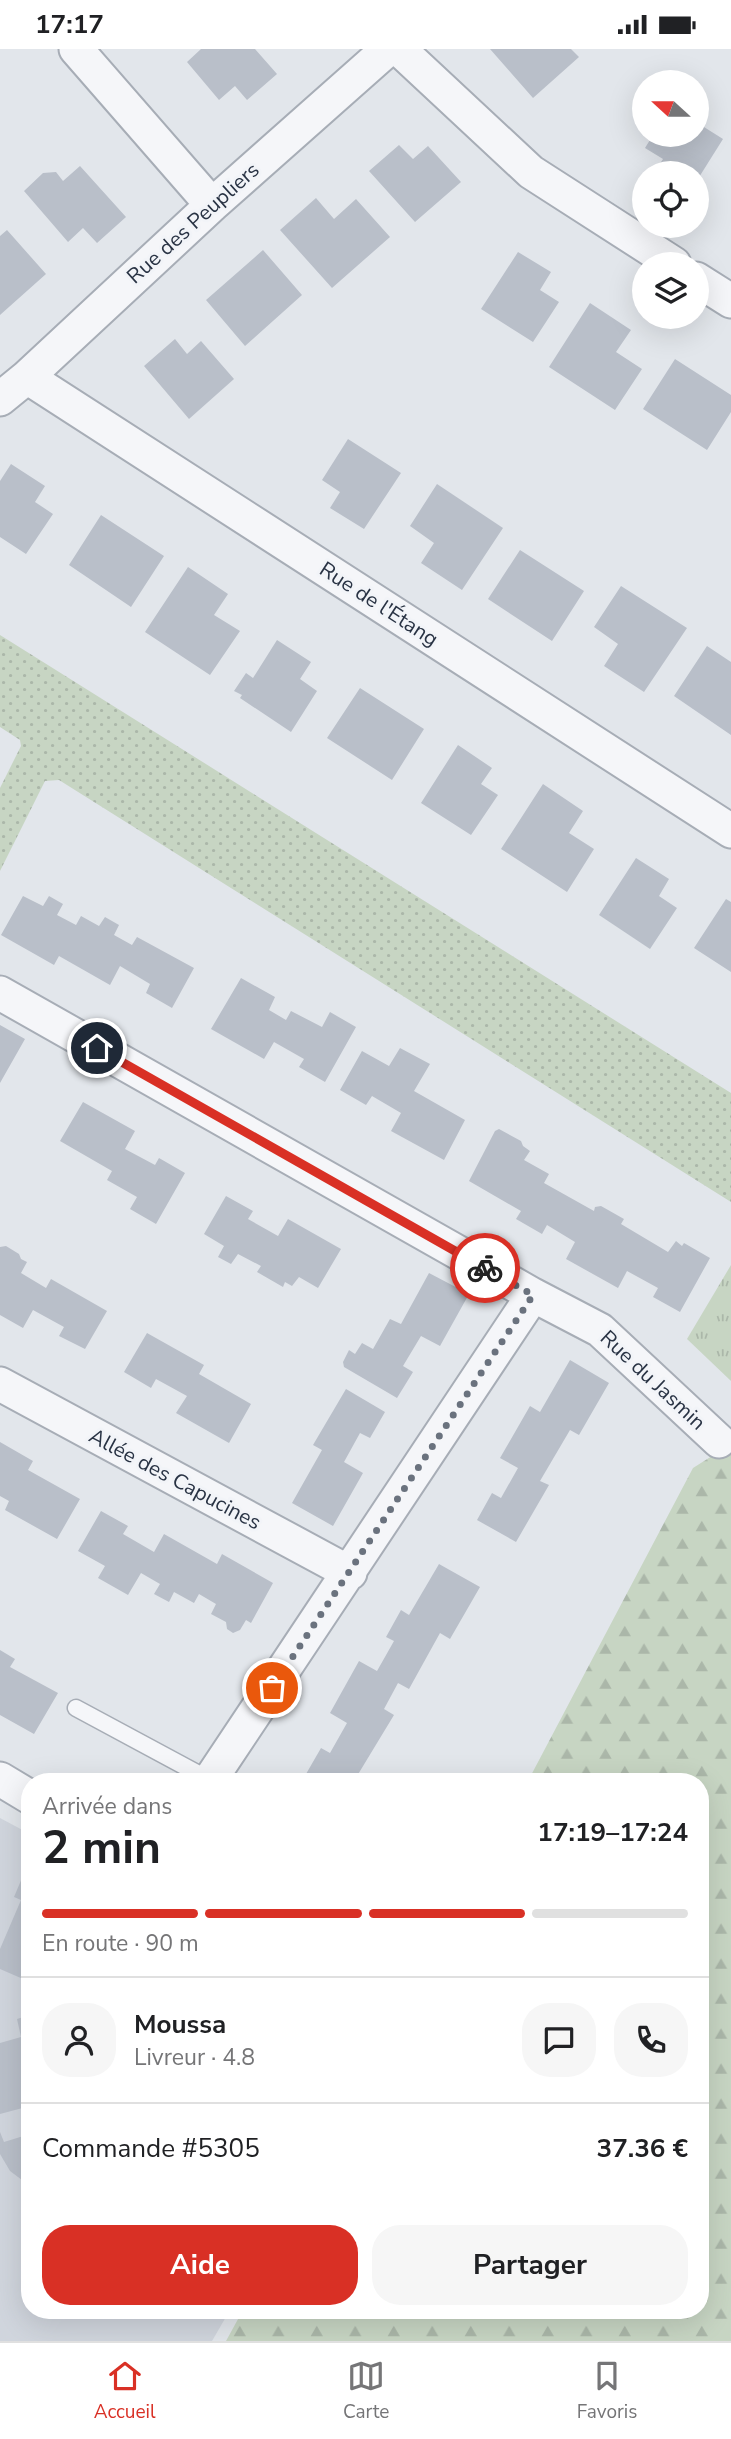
<!DOCTYPE html>
<html lang="fr">
<meta charset="utf-8">
<style>
:root{--surface:#fff;--page:#f6f6f6;--text:#202124;--muted:#757577;--line:#e0e0e0;--accent:#d93025}
body{margin:0;font-family:"Nunito Sans",sans-serif;background:var(--page);color:var(--text);height:100vh;display:flex;flex-direction:column;font-size:26px;white-space:nowrap}
*{box-sizing:border-box;margin:0}
p{font-size:23px;color:var(--muted)}
.icon{flex:none;width:38px;height:38px;fill:none;stroke:currentColor;stroke-width:2;stroke-linecap:round;stroke-linejoin:round}
.map{position:relative;flex:1;overflow:hidden}
.details{position:absolute;left:21px;top:1724px;width:688px;height:546px;display:flex;flex-direction:column;background:var(--surface);border-radius:28px;box-shadow:0 7px 28px #0002}
.details>*{flex:none}
.needle{width:46px;rotate:291deg}
.controls{position:absolute;left:632px;top:21px;display:grid;gap:14px}
.controls a{display:grid;place-items:center;width:77px;height:77px;border-radius:50%;background:var(--surface);box-shadow:0 7px 28px #0002;font-size:35px}
.pin{position:absolute;display:grid;place-items:center;width:60px;height:60px;color:#fff;margin:-30px;border:4px solid #fff;border-radius:50%;box-shadow:0 2px 7px #0007}
.courier{position:absolute;display:grid;place-items:center;width:70px;height:70px;margin:-35px;border:5px solid #d93025;border-radius:50%;background:#fff;color:#222;box-shadow:0 2px 9px #0007}
.headline em{font-style:normal;font-weight:700}
.headline div{display:flex;flex-direction:column-reverse}
.headline{display:flex;align-items:center;justify-content:space-between;height:119px;padding:0 21px}
h1{font-size:46px;font-weight:700;line-height:52px}
.bar{display:grid;grid-template-columns:repeat(4,1fr);gap:10px 7px;align-content:center;height:84px;padding:0 21px}
.bar i{height:9px;border-radius:5px;background:var(--line)}
.bar .on{background:var(--accent)}
.bar p{grid-column:span 4}
.line{display:flex;align-items:center;gap:18px;padding:0 21px;border-top:2px solid var(--line)}
.line div{flex:1}
.round{display:grid;place-items:center;flex:none;width:74px;height:74px;border-radius:28px;background:var(--page)}
.action{display:flex;gap:14px;margin-top:auto;padding:14px 21px}
.action a{flex:1;height:80px;border-radius:28px;background:var(--accent);color:#fff;font-size:28px;font-weight:700;line-height:80px;text-align:center}
.action a+a{background:var(--page);color:var(--text)}
.status{display:flex;justify-content:space-between;align-items:center;height:49px;padding:0 35px;background:var(--surface);direction:ltr}
.status svg{height:19px;fill:currentColor}
.menu{display:flex;justify-content:space-around;align-items:center;height:98px;border-top:2px solid var(--line);background:var(--surface);font-size:19px;color:var(--muted)}
.menu a{display:grid;justify-items:center;gap:4px}
.menu .on{color:var(--accent)}
.map>svg:first-child{display:block}
.built{fill:#d0d5dd}
.grass{fill:url(#grass-dots)}
.forest{fill:url(#forest-firs)}
.park{fill:url(#park-tufts)}
.building{fill:#b9bfc9}
.lines{fill:none;stroke-linecap:round;stroke-linejoin:round}
.lane-casing{stroke:#a7adb6;stroke-width:19}
.street-casing{stroke:#a7adb6;stroke-width:37}
.lane{stroke:#f5f6f9;stroke-width:16}
.street{stroke:#f5f6f9;stroke-width:33}
.done{stroke:#6a727e;stroke-width:7;stroke-dasharray:0 12.6}
.route{stroke:#d93025;stroke-width:9}
.labels{text-anchor:middle;dominant-baseline:central;stroke-width:6;stroke-linejoin:round;paint-order:stroke}
.street-label{font-size:21px;fill:#293344;stroke:#f2f4f8}
</style>
<div class="status"><b>17:17</b><svg viewBox="0 0 49 12"><path d="M0 12V9h3v3zM5 12V6h3v6zM10 12V3h3v9zM15 12V0h3v12zM26 1h20v11H26zM47 4h2v5h-2z"/></svg></div>
<div class="map">
<svg width="731" height="2292" viewBox="0 0 731 2292">
<defs>
<pattern id="grass-dots" width="8" height="8" patternUnits="userSpaceOnUse" patternTransform="scale(1.75)"><rect width="8" height="8" fill="#c7d5c3"/><path d="M2 2h.1M6 6h.1" fill="none" stroke="#abb7a9" stroke-width="1.8" stroke-linecap="round"/></pattern>
<pattern id="forest-firs" width="22" height="20" patternUnits="userSpaceOnUse" patternTransform="scale(1.75)"><rect width="22" height="20" fill="#c7d5c3"/><path d="M5 1l3.5 6h-7zM16 11l3.5 6h-7z" fill="#abb7a9"/></pattern>
<pattern id="park-tufts" width="24" height="20" patternUnits="userSpaceOnUse" patternTransform="scale(1.75)"><rect width="24" height="20" fill="#c7d5c3"/><path d="M3 7l-1-3M5 7V3M7 7l1-3M15 17l-1-3M17 17v-4M19 17l1-3" fill="none" stroke="#abb7a9"/></pattern>
</defs>
<rect width="100%" height="100%" fill="#e2e6eb"/>
<path class="built" d="M0 1769 30 1785V2261H230L212 2292H0Z"/>
<path class="grass" d="M0 586 731 1044V1153L59 731 45 732 0 822V739L21 697 20 691 0 678Z"/>
<path class="forest" d="M731 1395V2292H226L243 2261H700V1732H528L693 1419Z"/>
<path class="park" d="M731 1216V1332L687 1290Z"/>
<path class="building" d="M201 0H255L277 25 247 51 235 37 219 51 187 13Z
M490 0H571L579 8 533 49Z
M696 73 723 90 696 133V124H654L663 110 645 99 653 86H696Z
M399 96 413 110 428 97 461 133 415 173 369 122Z
M80 117 126 168 97 194 83 179 68 193 24 142 43 124 56 123 63 132Z
M316 149 334 170 356 150 390 188 332 239 280 181Z
M7 181 46 225 0 266V187Z
M263 201 302 246 245 297 206 251Z
M518 203 551 223 540 241 559 253 533 293 481 260Z
M590 254 631 281 616 303 642 320 615 361 549 318Z
M175 290 187 305 201 292 234 330 189 370 144 317Z
M675 310 731 346V363L707 401 643 360Z
M348 390 401 424 364 480 330 459 340 443 322 431Z
M11 415 45 437 35 453 53 465 26 505 0 488V432Z
M437 435 503 479 462 541 421 514 434 494 410 477Z
M101 466 164 507 131 558 69 516Z
M520 501 584 542 552 592 488 550Z
M188 518 228 545 214 566 240 582 210 626 145 583Z
M621 537 687 579 644 643 604 617 618 595 594 578Z
M277 591 311 613 300 630 317 642 291 683 240 649 242 646 234 642 246 624 253 629Z
M707 597 731 613V686L674 647Z
M360 639 424 680 392 731 327 689Z
M458 696 492 719 481 735 498 746 471 786 421 754Z
M543 735 583 762 569 784 594 800 567 843 501 800Z
M636 809 669 830 659 847 677 859 650 900 599 866Z
M23 847 43 857 49 847 63 855 57 866 76 876 81 867 99 877 105 868 119 876 114 886 132 896 137 888 194 919 172 959 146 944 150 935 120 917 110 936 59 907 54 916 1 886Z
M726 850 731 853V923L694 899Z
M241 929 275 948 269 961 286 971 291 962 322 978 330 963 356 978 325 1033 299 1018 304 1010 274 993 264 1010 211 980Z
M0 976 25 990 0 1034Z
M400 999 430 1015 414 1042 465 1071 444 1111 391 1082 401 1064 372 1047 366 1056 340 1041 362 1002 389 1017Z
M83 1053 135 1082 125 1100 155 1116 159 1109 185 1124 156 1175 130 1160 137 1148 107 1131 112 1122 60 1092Z
M499 1080 521 1092 523 1097 530 1102 524 1111 549 1125 544 1134 594 1162 595 1158 601 1157 624 1170 621 1175 668 1203 676 1192 682 1197 684 1194 710 1209 680 1263 653 1248 658 1239 627 1222 618 1239 566 1210 575 1193 547 1176 542 1185 516 1170 521 1162 469 1132 495 1082Z
M226 1147 253 1162 248 1170 278 1187 288 1170 341 1200 318 1239 299 1228 292 1237 285 1233 283 1238 257 1223 261 1217 238 1205 231 1215 218 1208 224 1197 204 1185Z
M6 1197 19 1205 21 1210 27 1213 21 1224 46 1239 51 1230 107 1262 85 1300 59 1287 64 1278 33 1261 23 1279 0 1266V1198Z
M429 1224 469 1245 440 1297 421 1287 403 1317 413 1323 397 1349 344 1318 343 1313 349 1301 355 1305 362 1294 373 1300 390 1270 401 1275Z
M147 1284 204 1316 199 1325 251 1355 229 1394 176 1364 187 1347 156 1330 151 1339 124 1323Z
M570 1311 609 1334 579 1386 570 1381 540 1432 549 1436 516 1493 477 1471 492 1444 501 1449 518 1419 500 1409 530 1357 540 1363Z
M346 1340 385 1363 370 1389 360 1384 344 1413 363 1424 333 1477 292 1454 322 1401 313 1396Z
M0 1393 33 1412 28 1421 80 1450 57 1490 5 1461 9 1452 0 1447Z
M101 1462 128 1477 123 1485 154 1503 164 1485 217 1515 222 1505 273 1534 251 1574 246 1571 240 1581 233 1584 227 1580 226 1573 211 1565 216 1555 199 1545 194 1554 174 1543 169 1553 154 1545 160 1535 141 1524 128 1546 98 1529 105 1517 78 1502Z
M439 1515 480 1538 450 1590 440 1584 409 1640 398 1634 384 1660 394 1666 354 1732H318L306 1725 321 1699 330 1704 347 1674 330 1664 359 1612 377 1622 394 1592 386 1588 401 1561 409 1566Z
M0 1601 15 1610 10 1618 58 1644 34 1685 0 1666Z
M30 1810V1933L0 1920V1900L21 1851 14 1848Z
M30 1966V2057L0 2065V1994L21 1988 17 1970Z
M0 2083 4 2093 30 2085V2137L10 2122 0 2105Z"/>
<g class="lines">
<g class="lane-casing">
<path id="lane" d="M76 1659 210 1731"/>
</g>
<g class="street-casing">
<path id="street" d="M76 0 212 156
M399 0 531 123 674 215
M696 230 731 252
M27 328 731 782
M0 350 27 328 212 156 388 0
M0 944 533 1246 600 1281 719 1392
M0 1335 350 1524
M0 1730 30 1748
M212 1732 210 1731 533 1246"/>
</g>
<use href="#lane" class="lane"/>
<use href="#street" class="street"/>
</g>
<g class="lines">
<path class="done" d="M272 1639 533 1246 485 1219"/>
<path class="route" d="M97 999 485 1219"/>
</g>
<g class="labels">
<g class="street-label">
<text transform="translate(193 174) rotate(-42)">Rue des Peupliers</text>
<text transform="translate(379 555) rotate(33)">Rue de l'Étang</text>
<text transform="translate(653 1331) rotate(43)">Rue du Jasmin</text>
<text transform="translate(175 1430) rotate(28)">Allée des Capucines</text>
</g>
</g>
</svg>
<div class="controls">
<a><svg class="needle" viewBox="-14 -14 28 28"><path d="M0-13l5 13h-10z" fill="#e53935"/><path d="M0 13l5-13h-10z" fill="#757577"/></svg></a>
<a><svg class="icon" aria-label="locate" viewBox="0 0 24 24"><circle cx="12" cy="12" r="6"/><path d="M12 2v4M12 18v4M2 12h4M18 12h4"/></svg></a>
<a><svg class="icon" aria-label="layers" viewBox="0 0 24 24"><path d="M12 4l9 5-9 5-9-5zM3 14l9 5 9-5"/></svg></a>
</div>
<div class="pin" style="left:272px;top:1639px;background:#ea580c"><svg class="icon" aria-label="bag" viewBox="0 0 24 24"><path d="M5 8h14l-1 12H6zM9 8a3 3 0 0 1 6 0"/></svg></div>
<div class="pin" style="left:97px;top:999px;background:#1f2937"><svg class="icon" aria-label="home" viewBox="0 0 24 24"><path d="M3 11l9-7 9 7M6 9v11h12V9"/></svg></div>
<div class="courier" style="left:485px;top:1219px"><svg class="icon" aria-label="bike" viewBox="0 0 24 24"><circle cx="6" cy="16" r="4"/><circle cx="18" cy="16" r="4"/><path d="M6 16l4-8h5l3 8M10 8l3 8H6M13 5h3"/></svg></div>
<section class="details">
<div class="headline"><div><h1>2 min</h1><p>Arrivée dans</p></div><em>17:19–17:24</em></div>
<div class="bar"><i class="on"></i><i class="on"></i><i class="on"></i><i></i><p>En route · 90 m</p></div>
<div class="line" style="height:126px"><a class="round"><svg class="icon" aria-label="person" viewBox="0 0 24 24"><circle cx="12" cy="8" r="4"/><path d="M4 21q1-7 8-7t8 7"/></svg></a><div><b>Moussa</b><p>Livreur · 4.8</p></div><a class="round"><svg class="icon" aria-label="chat" viewBox="0 0 24 24"><path d="M4 5h16v11H9l-5 4z"/></svg></a><a class="round"><svg class="icon" aria-label="phone" viewBox="0 0 24 24"><path d="M5 4h4l2 5-3 2q2 4 5 5l2-3 5 2v4C11 20 4 13 5 4z"/></svg></a></div>
<div class="line" style="height:91px"><div>Commande #5305</div><b>37.36 €</b></div>
<div class="action"><a>Aide</a><a>Partager</a></div>
</section>
</div>
<nav class="menu">
<a class="on"><svg class="icon" aria-label="home" viewBox="0 0 24 24"><path d="M3 11l9-7 9 7M6 9v11h12V9"/></svg>Accueil</a>
<a><svg class="icon" aria-label="map" viewBox="0 0 24 24"><path d="M3 6l6-2 6 2 6-2v14l-6 2-6-2-6 2zM9 4v14M15 6v14"/></svg>Carte</a>
<a><svg class="icon" aria-label="saved" viewBox="0 0 24 24"><path d="M7 4h10v16l-5-4-5 4z"/></svg>Favoris</a>
</nav>
